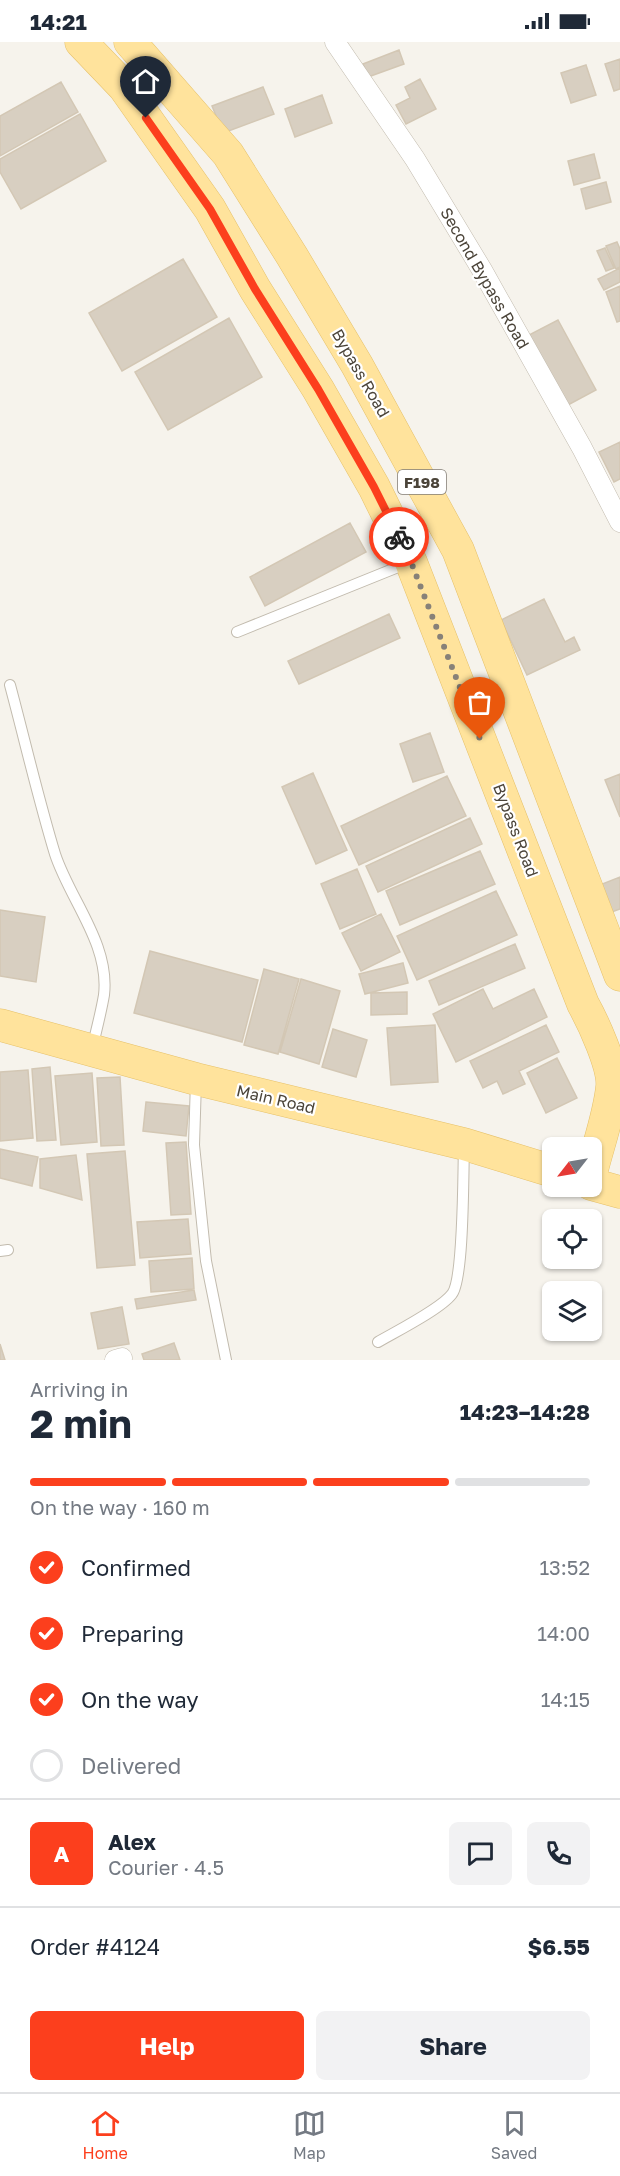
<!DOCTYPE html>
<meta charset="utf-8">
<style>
:root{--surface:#fff;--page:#f2f2f3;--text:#1f2937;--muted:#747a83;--line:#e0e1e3;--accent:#fc3f1d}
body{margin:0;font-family:"Golos Text",sans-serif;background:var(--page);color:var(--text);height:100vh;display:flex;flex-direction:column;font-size:22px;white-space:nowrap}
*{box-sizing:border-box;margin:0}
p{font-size:20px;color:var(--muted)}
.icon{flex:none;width:33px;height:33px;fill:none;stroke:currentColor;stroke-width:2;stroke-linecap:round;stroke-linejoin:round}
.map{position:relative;height:1318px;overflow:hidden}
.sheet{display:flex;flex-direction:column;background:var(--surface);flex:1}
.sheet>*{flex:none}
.needle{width:39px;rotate:239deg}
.buttons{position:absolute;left:542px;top:1095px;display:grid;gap:12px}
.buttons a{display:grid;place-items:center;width:60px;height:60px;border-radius:9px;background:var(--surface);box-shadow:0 2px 4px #0004;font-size:30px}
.pin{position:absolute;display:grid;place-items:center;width:51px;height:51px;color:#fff;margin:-62px -26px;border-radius:50% 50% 50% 0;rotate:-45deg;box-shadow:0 0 6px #0007}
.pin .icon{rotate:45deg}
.courier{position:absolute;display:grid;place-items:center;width:60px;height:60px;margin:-30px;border:4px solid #fc3f1d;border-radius:50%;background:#fff;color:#222;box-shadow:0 2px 8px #0007}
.head em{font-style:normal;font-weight:700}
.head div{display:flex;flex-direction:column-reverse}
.head{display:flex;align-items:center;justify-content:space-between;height:102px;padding:0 30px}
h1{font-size:39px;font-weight:700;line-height:45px}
.bar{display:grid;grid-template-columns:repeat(4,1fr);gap:9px 6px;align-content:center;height:72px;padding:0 30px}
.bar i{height:8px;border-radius:4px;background:var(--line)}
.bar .on{background:var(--accent)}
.bar p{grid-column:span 4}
.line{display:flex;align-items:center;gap:15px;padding:0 30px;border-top:2px solid var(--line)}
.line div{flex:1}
.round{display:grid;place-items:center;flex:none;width:63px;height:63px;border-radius:9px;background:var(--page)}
ol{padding:0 30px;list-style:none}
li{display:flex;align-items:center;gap:18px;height:66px}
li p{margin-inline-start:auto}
li .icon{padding:6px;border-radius:50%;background:var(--accent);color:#fff;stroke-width:4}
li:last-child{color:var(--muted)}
li i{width:33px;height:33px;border:3px solid var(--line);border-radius:50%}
.primary-button{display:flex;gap:12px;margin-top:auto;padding:12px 30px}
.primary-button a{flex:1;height:69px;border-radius:9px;background:var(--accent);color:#fff;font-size:24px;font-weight:700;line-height:69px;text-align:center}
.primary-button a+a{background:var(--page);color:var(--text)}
.status{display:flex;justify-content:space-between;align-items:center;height:42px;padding:0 30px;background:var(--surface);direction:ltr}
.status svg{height:16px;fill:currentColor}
.dock{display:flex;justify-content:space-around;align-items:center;height:84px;border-top:2px solid var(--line);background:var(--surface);font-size:16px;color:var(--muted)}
.dock a{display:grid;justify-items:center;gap:3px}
.dock .on{color:var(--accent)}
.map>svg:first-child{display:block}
.building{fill:#d8cfc1;stroke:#d3c7b4;stroke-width:1.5}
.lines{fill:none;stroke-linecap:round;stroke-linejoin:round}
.service-casing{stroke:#c2bbae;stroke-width:12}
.minor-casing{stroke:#c2bbae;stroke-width:21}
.primary-casing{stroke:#e6c16a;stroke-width:33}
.service{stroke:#fff;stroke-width:10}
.minor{stroke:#fff;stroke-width:20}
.primary{stroke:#ffe39c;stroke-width:32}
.done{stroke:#878178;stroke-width:6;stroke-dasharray:0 10.8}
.route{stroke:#fc3f1d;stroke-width:8}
.labels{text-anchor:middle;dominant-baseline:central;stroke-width:4.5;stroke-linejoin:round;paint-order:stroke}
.shield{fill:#fff;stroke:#817c74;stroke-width:1.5}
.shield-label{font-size:15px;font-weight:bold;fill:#4b4439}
.street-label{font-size:16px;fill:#4b4439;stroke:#fff}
</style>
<div class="status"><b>14:21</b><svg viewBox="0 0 49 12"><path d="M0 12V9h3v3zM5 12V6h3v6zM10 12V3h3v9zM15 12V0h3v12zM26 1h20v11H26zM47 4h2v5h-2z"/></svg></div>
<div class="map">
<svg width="620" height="1318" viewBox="0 0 620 1318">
<rect width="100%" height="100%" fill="#f6f3ec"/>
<path class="building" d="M399 8 404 22 368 35 363 22Z
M620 17V47L614 49 605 22Z
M586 23 596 53 571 61 561 31Z
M420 37 436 67 406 82 396 63 410 56 405 45Z
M61 40 78 70 0 114V74Z
M263 45 274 72 223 91 212 64Z
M322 53 332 81 295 95 285 67Z
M80 72 106 119 21 167 0 130V117Z
M594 112 600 136 574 143 568 119Z
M606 140 611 160 586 167 581 147Z
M617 200 620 207V225L616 227 606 204Z
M605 206 614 226 606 229 597 209Z
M183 217 217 275 122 329 89 271Z
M620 226V240L604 248 598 237Z
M620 244V279L617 280 606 250Z
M229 276 262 335 168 388 135 330Z
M558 278 596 348 568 363 529 293Z
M620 400V437L614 440 599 410Z
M350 481 366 510 265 564 250 535Z
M544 557 565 600 574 595 580 608 527 633 501 578Z
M389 572 400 596 299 642 288 619Z
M430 691 444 730 413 740 400 702Z
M313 731 347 808 316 822 282 745Z
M620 732V775L605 738Z
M447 734 466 774 359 823 341 784Z
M470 776 482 802 378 850 366 824Z
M480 809 495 842 400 883 386 849Z
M357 827 376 872 340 887 321 842Z
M620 835V867L606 872 595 845Z
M496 849 517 893 417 938 397 894Z
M0 868 45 875 36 940 0 934Z
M381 872 400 910 361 929 342 891Z
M515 902 525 926 439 963 429 939Z
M150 909 258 938 242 1000 134 971Z
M403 921 408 941 365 952 359 932Z
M264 927 299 937 278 1012 244 1003Z
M301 937 340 949 319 1022 280 1010Z
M483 947 493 967 534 947 547 975 456 1020 433 972Z
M407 950V972L371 973V951Z
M435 983 438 1040 391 1043 387 986Z
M546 983 559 1010 519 1029 525 1042 503 1052 497 1039 483 1046 470 1019Z
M333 987 367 998 356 1035 322 1025Z
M557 1016 577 1056 546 1071 527 1031Z
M50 1025 56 1098 37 1099 32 1027Z
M28 1028 33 1096 0 1099V1030Z
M92 1031 97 1100 61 1103 55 1034Z
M120 1035 124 1103 101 1104 97 1036Z
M146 1060 189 1064 186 1094 143 1089Z
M186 1100 191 1172 171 1173 166 1101Z
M0 1107 38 1115 32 1144 0 1136Z
M125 1109 135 1223 97 1226 87 1112Z
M76 1113 82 1158 40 1146V1117Z
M188 1177 191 1212 140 1216 137 1180Z
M192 1216 194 1247 151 1250 149 1219Z
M194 1248 196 1258 137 1267 135 1257Z
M122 1265 129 1302 98 1307 91 1271Z
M174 1301 180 1318H144L142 1312Z
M0 1302 5 1318H0Z"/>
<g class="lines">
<g class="service-casing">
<path id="service" d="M237 590 408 521
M10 643C25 699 38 756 55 812 70 858 110 902 104 953 101 971 96 989 92 1007
M196 1039 194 1103 206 1219 226 1318
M0 1209 8 1208
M378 1300C395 1290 441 1267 452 1252 464 1237 463 1130 464 1105"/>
</g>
<g class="minor-casing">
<path id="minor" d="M335 0 415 117 482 228 582 406 620 480
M115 1318 122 1316"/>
</g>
<g class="primary-casing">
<path id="primary" d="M81 0 124 45 210 167 255 247 318 347 374 445 411 520 583 962C593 980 614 1025 612 1045 609 1074 598 1103 591 1132
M130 0 228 112 292 214 357 323 458 508 620 933
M0 983 196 1037 464 1102 552 1129
M591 1142 620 1150"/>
</g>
<use href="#service" class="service"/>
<use href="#minor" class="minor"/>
<use href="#primary" class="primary"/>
</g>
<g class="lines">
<path class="done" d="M399 495 411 520 480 697"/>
<path class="route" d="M146 76 210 167 255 247 318 347 374 445 399 495"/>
</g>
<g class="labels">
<rect class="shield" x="398" y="428" width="48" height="24" rx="4.5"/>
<g class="shield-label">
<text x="422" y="440">F198</text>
</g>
<g class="street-label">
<text transform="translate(485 236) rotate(60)">Second Bypass Road</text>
<text transform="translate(361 331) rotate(60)">Bypass Road</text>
<text transform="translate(516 788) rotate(69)">Bypass Road</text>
<text transform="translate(276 1057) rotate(13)">Main Road</text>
</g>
</g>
</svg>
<div class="buttons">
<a><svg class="needle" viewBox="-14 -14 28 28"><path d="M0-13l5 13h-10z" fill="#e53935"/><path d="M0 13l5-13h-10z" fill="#747a83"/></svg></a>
<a><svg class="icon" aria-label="locate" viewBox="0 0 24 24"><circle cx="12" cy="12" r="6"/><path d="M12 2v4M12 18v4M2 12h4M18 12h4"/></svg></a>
<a><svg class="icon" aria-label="layers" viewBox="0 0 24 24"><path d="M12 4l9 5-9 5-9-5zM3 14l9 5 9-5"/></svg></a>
</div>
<div class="pin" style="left:480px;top:697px;background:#ea580c"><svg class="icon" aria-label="bag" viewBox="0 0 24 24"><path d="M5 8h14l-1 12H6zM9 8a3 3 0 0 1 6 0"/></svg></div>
<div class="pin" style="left:146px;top:76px;background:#1f2937"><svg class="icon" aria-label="home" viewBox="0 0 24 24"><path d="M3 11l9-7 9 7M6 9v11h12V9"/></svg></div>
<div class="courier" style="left:399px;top:495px"><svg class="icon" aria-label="bike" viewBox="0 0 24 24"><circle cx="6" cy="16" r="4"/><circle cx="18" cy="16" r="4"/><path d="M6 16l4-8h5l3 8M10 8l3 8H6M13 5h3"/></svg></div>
</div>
<section class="sheet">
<div class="head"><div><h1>2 min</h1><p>Arriving in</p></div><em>14:23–14:28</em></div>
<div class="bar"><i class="on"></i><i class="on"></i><i class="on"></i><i></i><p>On the way · 160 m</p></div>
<ol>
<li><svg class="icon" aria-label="check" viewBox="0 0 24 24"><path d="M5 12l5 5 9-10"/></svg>Confirmed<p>13:52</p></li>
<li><svg class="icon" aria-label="check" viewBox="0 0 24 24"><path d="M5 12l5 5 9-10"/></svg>Preparing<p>14:00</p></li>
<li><svg class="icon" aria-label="check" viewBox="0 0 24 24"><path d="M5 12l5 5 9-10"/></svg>On the way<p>14:15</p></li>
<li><i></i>Delivered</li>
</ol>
<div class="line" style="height:108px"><b class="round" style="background:var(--accent);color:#fff">A</b><div><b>Alex</b><p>Courier · 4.5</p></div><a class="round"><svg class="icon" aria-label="chat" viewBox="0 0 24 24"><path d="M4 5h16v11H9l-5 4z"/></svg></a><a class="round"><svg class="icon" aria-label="phone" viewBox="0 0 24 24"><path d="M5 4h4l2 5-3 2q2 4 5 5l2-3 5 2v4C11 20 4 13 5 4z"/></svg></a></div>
<div class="line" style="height:78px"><div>Order #4124</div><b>$6.55</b></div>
<div class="primary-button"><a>Help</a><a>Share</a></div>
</section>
<nav class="dock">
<a class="on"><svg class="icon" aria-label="home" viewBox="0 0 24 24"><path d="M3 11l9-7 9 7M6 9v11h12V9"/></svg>Home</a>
<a><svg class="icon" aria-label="map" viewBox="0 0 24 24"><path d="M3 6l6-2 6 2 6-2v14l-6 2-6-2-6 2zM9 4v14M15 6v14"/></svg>Map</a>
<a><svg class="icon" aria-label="saved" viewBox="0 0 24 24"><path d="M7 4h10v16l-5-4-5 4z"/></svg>Saved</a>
</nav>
